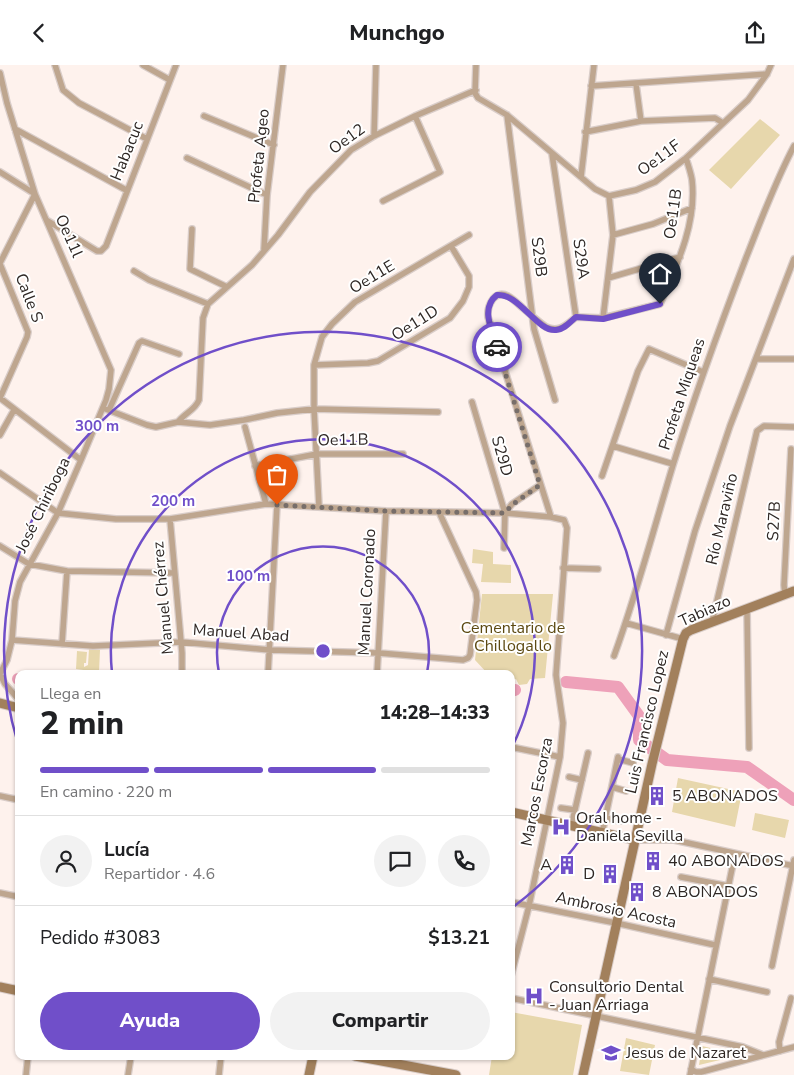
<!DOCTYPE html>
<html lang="es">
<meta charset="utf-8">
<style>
:root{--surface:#fff;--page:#f2f2f2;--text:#202124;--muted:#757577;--line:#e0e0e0;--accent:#704fc9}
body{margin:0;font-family:"Nunito Sans",sans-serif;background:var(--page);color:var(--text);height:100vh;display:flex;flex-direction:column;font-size:19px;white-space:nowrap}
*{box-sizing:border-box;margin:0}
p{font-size:16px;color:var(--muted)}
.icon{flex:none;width:28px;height:28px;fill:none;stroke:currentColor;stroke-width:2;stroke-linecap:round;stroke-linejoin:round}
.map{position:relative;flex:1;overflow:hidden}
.panel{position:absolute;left:15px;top:605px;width:500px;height:390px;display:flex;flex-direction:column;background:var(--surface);border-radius:10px;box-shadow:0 1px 4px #0004}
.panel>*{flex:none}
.pin{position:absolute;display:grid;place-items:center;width:42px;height:42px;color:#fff;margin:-51px -21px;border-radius:50% 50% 50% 0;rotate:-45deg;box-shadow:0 0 5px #0007}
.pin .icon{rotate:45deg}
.courier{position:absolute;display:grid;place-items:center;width:50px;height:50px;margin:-25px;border:4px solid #704fc9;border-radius:50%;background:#fff;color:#222;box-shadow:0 1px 6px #0007}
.overview em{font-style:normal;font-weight:800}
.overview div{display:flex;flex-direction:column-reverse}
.overview{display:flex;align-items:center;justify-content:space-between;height:85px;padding:0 25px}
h1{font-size:32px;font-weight:800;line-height:38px}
.bar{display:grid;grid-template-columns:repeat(4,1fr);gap:8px 5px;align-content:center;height:60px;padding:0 25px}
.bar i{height:6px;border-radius:4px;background:var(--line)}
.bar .current{background:var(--accent)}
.bar p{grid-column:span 4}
.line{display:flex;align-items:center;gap:12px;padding:0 25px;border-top:1px solid var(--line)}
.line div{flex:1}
.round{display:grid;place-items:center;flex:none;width:52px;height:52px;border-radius:26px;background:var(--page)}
.action{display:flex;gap:10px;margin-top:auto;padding:10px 25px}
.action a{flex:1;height:58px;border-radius:30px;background:var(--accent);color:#fff;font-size:20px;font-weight:800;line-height:58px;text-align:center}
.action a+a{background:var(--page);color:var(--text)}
header{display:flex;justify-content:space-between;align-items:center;height:65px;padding:0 25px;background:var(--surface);font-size:22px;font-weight:800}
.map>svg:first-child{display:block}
.green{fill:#e7d7ac}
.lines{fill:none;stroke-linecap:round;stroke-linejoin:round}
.river{stroke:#eea1b9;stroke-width:12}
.street-casing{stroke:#d9cdc9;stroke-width:8}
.secondary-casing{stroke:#d9cdc9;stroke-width:11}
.street{stroke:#bea68f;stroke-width:5.5}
.secondary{stroke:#a2805c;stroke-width:9}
.done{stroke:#776e6a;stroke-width:5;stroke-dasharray:0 9}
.route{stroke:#704fc9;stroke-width:6}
.ring{fill:none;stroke:#704fc9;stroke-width:2.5}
.labels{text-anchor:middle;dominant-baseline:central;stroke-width:4;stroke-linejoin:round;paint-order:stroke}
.street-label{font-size:16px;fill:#2e2724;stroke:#fff}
.park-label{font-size:16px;fill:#5c4911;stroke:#fff}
.poi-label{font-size:16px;fill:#2e2724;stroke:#fff;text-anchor:start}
.centre{fill:#704fc9;stroke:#fff;stroke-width:2.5}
.ring-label{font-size:15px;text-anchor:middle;font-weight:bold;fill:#704fc9;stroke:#fff;stroke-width:4;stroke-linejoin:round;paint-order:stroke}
</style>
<header><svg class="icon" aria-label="back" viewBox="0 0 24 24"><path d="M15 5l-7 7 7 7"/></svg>Munchgo<svg class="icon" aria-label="share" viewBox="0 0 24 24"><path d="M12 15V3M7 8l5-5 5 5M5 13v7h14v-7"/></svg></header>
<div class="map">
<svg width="794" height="1010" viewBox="0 0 794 1010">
<rect width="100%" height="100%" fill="#fef2ed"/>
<path class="green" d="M760 54 780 70 731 124 709 105Z
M473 484 493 487V499L511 500V518L481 517 483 499 472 498Z
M482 529H553L545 613 530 614 527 619 519 620 516 614 511 616V609H488L475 595Z
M89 584 100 585 99 607 76 604 77 586 87 587 86 598H84V602L88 600Z
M678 713 742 727 735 762 672 747Z
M755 748 789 755 785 773 752 765Z
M511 947 582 960 573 1010H489L492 991H511Z
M626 973 655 980 649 1010 620 1006Z
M702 981 741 990 699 1000Z"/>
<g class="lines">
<path class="river" d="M18 614H19
M566 617 618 622 639 651V675L667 695 747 702 794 735
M511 626 515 625"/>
<g class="street-casing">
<path id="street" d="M55 0 63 25 79 38 147 74
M143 0 170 15
M476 0 475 28 478 33 507 50 595 124 609 131 636 125 655 117 686 93 748 35 767 9 771 0
M0 8 7 38 35 129 111 305 109 324 106 335 81 395 58 448 20 517 15 536 12 575 7 595 0 609
M636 19 641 56
M591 21 767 9
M507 50 534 264 555 335
M204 51 274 80
M15 64 126 125
M585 67 641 56 715 53 723 58
M374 71 376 0
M187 93 267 130
M0 107 35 129 0 198
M581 112 594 0
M383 136 440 107 415 51
M48 156 97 186H101L106 181 176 0
M192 164 190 204 227 222
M613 170 653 159 692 143
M264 184 267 130 283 0
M0 199 28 267 27 272 0 333
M134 206 149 215 208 239
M608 213 680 192
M576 252 603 253 660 239C677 200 697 158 692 115 691 108 688 100 686 93
M603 253 613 170 609 131
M756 294H794
M314 300 368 298 378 296 450 253 463 236 469 222V211L451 181
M0 333 81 395
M472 337 505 448 504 483
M103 343 147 360 156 362 178 357 210 360 244 355 277 348 314 344 438 347
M109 345 139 278 142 276 179 289
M178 357C185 348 195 345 199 335L203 253 208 239 252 200 278 170 310 127 351 85 374 71 415 51 476 25
M245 362 266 439
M0 370 14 345
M613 381 673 399
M255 401 317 389H403
M0 408 58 448 116 454H170L266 439 386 446 505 448 551 452 564 455 567 463 556 610 563 658 560 692 529 841 511 911
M602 411 638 306 649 284 703 307
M319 441 314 344V300L322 272 332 259 355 237 469 170
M505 448 512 439 540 420
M551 452 488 252C487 241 494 224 508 231 514 234 519 240 524 244 531 250 538 256 546 262 559 268 566 260 576 252L552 89
M170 454 182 588V609
M0 481 29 499 67 506 174 508
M563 503 598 504
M785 530 784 520 791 384
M747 545 749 683
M712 557 757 366 764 361 794 362
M626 558 683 574
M666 570 695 466 730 361 794 194
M12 575 93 581 181 577 270 585 379 588 463 595 468 593 470 590 477 535 476 527 439 447
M62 579 67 506
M614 591C637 528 654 463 673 400 695 329 720 261 746 193 761 155 775 117 794 81
M0 609 5 619 19 635
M268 609 277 440
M377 609 386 446
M511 682 560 692
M618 694 633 698
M569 712 582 715
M612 722 626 726
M0 731 19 735
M561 743 575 745
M605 753 620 756
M571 762 588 688
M602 769 618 692
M635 775H674L794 801
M681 812 728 821
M0 828 19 832
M511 837 616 858 715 880
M772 901 794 795
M709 914 767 927
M511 933 743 982 763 990
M780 986 779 977 791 933
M691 1004 696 1007H701L794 982
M26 1010 28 991
M128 1010 131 991
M219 1010 221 991
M690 1010 735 789"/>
</g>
<g class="secondary-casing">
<path id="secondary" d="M0 638 19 643
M511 747 635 775
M0 922 19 926
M355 991 456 1010
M309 1010 313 991
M583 1010 652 699 683 574 686 568 691 565 794 526"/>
</g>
<use href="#street" class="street"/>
<use href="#secondary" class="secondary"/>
</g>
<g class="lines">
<path class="done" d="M277 440 386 446 505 448 512 440 540 420 497 282"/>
<path class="route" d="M497 282C492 265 480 243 497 230 519 228 537 267 556 265 565 264 570 257 576 252L603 254 660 239"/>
</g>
<g class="ring">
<path d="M219 608A106 106 0 1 1 427 608"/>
<path d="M112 608A212 212 0 1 1 512 682"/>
<path d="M18 679A319 319 0 1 1 513 842"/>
</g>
<defs>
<g id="building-bare" transform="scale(1.5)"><path d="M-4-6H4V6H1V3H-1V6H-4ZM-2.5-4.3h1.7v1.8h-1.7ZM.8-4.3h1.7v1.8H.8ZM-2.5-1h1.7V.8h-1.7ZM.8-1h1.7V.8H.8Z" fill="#704fc9" stroke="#fff" stroke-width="2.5" paint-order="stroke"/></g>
<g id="hospital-bare" transform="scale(1.5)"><path d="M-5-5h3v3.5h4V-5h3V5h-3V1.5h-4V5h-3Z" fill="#704fc9" stroke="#fff" stroke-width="2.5" paint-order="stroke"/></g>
<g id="school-bare" transform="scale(1.5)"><path d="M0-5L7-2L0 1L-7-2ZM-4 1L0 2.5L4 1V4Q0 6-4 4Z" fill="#704fc9" stroke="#fff" stroke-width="2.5" paint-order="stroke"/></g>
</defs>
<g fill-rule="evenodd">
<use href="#building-bare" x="657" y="731"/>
<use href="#hospital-bare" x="561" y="762"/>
<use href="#building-bare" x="653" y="796"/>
<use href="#building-bare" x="567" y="800"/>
<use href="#building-bare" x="610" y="809"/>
<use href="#building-bare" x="637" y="827"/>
<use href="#hospital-bare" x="534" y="931"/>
<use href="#school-bare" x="611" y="988"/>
</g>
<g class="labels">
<g class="street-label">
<text transform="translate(347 74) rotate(-36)">Oe12</text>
<text transform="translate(127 86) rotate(-68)">Habacuc</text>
<text transform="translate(259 91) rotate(-84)">Profeta Ageo</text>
<text transform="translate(659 93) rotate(-36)">Oe11F</text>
<text transform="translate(673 149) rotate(-82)">Oe11B</text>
<text transform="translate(69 171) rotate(66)">Oe11l</text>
<text transform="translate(539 192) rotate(83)">S29B</text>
<text transform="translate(581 194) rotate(82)">S29A</text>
<text transform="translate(372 212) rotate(-31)">Oe11E</text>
<text transform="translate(29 233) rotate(69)">Calle S</text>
<text transform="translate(415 258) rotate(-32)">Oe11D</text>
<text transform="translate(682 329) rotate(-72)">Profeta Miqueas</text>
<text transform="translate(343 375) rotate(-1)">Oe11B</text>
<text transform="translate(502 391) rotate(74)">S29D</text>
<text transform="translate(43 440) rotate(-64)">José Chiriboga</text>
<text transform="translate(722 454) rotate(-77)">Río Maraviño</text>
<text transform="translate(774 456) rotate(-87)">S27B</text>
<text transform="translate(367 527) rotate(-87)">Manuel Coronado</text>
<text transform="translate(163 533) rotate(-95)">Manuel Chérrez</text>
<text transform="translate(705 546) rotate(-24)">Tabiazo</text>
<text transform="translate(241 568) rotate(4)">Manuel Abad</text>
<text transform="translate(647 657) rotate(-77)">Luis Francisco Lopez</text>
<text transform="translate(537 727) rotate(-79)">Marcos Escorza</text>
<text transform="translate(616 845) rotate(12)">Ambrosio Acosta</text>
</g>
<g class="park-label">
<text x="513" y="563">Cementario de<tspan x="513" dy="18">Chillogallo</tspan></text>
</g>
<g class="poi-label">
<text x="672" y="731">5 ABONADOS</text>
<text x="576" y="753">Oral home -<tspan x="576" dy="18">Daniela Sevilla</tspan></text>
<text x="668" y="796">40 ABONADOS</text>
<text x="552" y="800" text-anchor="end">A</text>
<text x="595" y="809" text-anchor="end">D</text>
<text x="652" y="827">8 ABONADOS</text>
<text x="549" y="922">Consultorio Dental<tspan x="549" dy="18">- Juan Arriaga</tspan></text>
<text x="626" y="988">Jesus de Nazaret</text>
</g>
</g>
<circle cx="323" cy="586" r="8" class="centre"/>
<g class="ring-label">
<text x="97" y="366">300 m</text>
<text x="173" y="441">200 m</text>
<text x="248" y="516">100 m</text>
</g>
</svg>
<div class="pin" style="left:277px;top:440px;background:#ea580c"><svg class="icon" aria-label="bag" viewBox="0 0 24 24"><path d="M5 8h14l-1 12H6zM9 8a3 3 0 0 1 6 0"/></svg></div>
<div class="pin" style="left:660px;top:239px;background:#1f2937"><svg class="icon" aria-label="home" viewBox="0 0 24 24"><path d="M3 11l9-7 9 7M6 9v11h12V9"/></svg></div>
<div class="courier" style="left:497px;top:282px"><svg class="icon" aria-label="car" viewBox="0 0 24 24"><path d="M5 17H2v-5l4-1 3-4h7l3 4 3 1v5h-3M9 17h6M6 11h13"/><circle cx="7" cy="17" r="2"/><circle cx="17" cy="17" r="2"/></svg></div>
<section class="panel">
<div class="overview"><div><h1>2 min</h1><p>Llega en</p></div><em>14:28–14:33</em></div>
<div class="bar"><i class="current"></i><i class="current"></i><i class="current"></i><i></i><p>En camino · 220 m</p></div>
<div class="line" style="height:90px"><a class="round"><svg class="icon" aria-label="person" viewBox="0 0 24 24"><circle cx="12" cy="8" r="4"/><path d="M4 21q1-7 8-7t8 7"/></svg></a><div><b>Lucía</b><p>Repartidor · 4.6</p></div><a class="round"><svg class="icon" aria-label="chat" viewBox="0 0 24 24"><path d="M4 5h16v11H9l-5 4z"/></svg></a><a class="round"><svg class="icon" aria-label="phone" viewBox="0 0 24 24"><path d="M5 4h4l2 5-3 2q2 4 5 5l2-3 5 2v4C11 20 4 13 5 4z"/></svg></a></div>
<div class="line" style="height:65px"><div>Pedido #3083</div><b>$13.21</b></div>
<div class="action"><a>Ayuda</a><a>Compartir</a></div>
</section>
</div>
